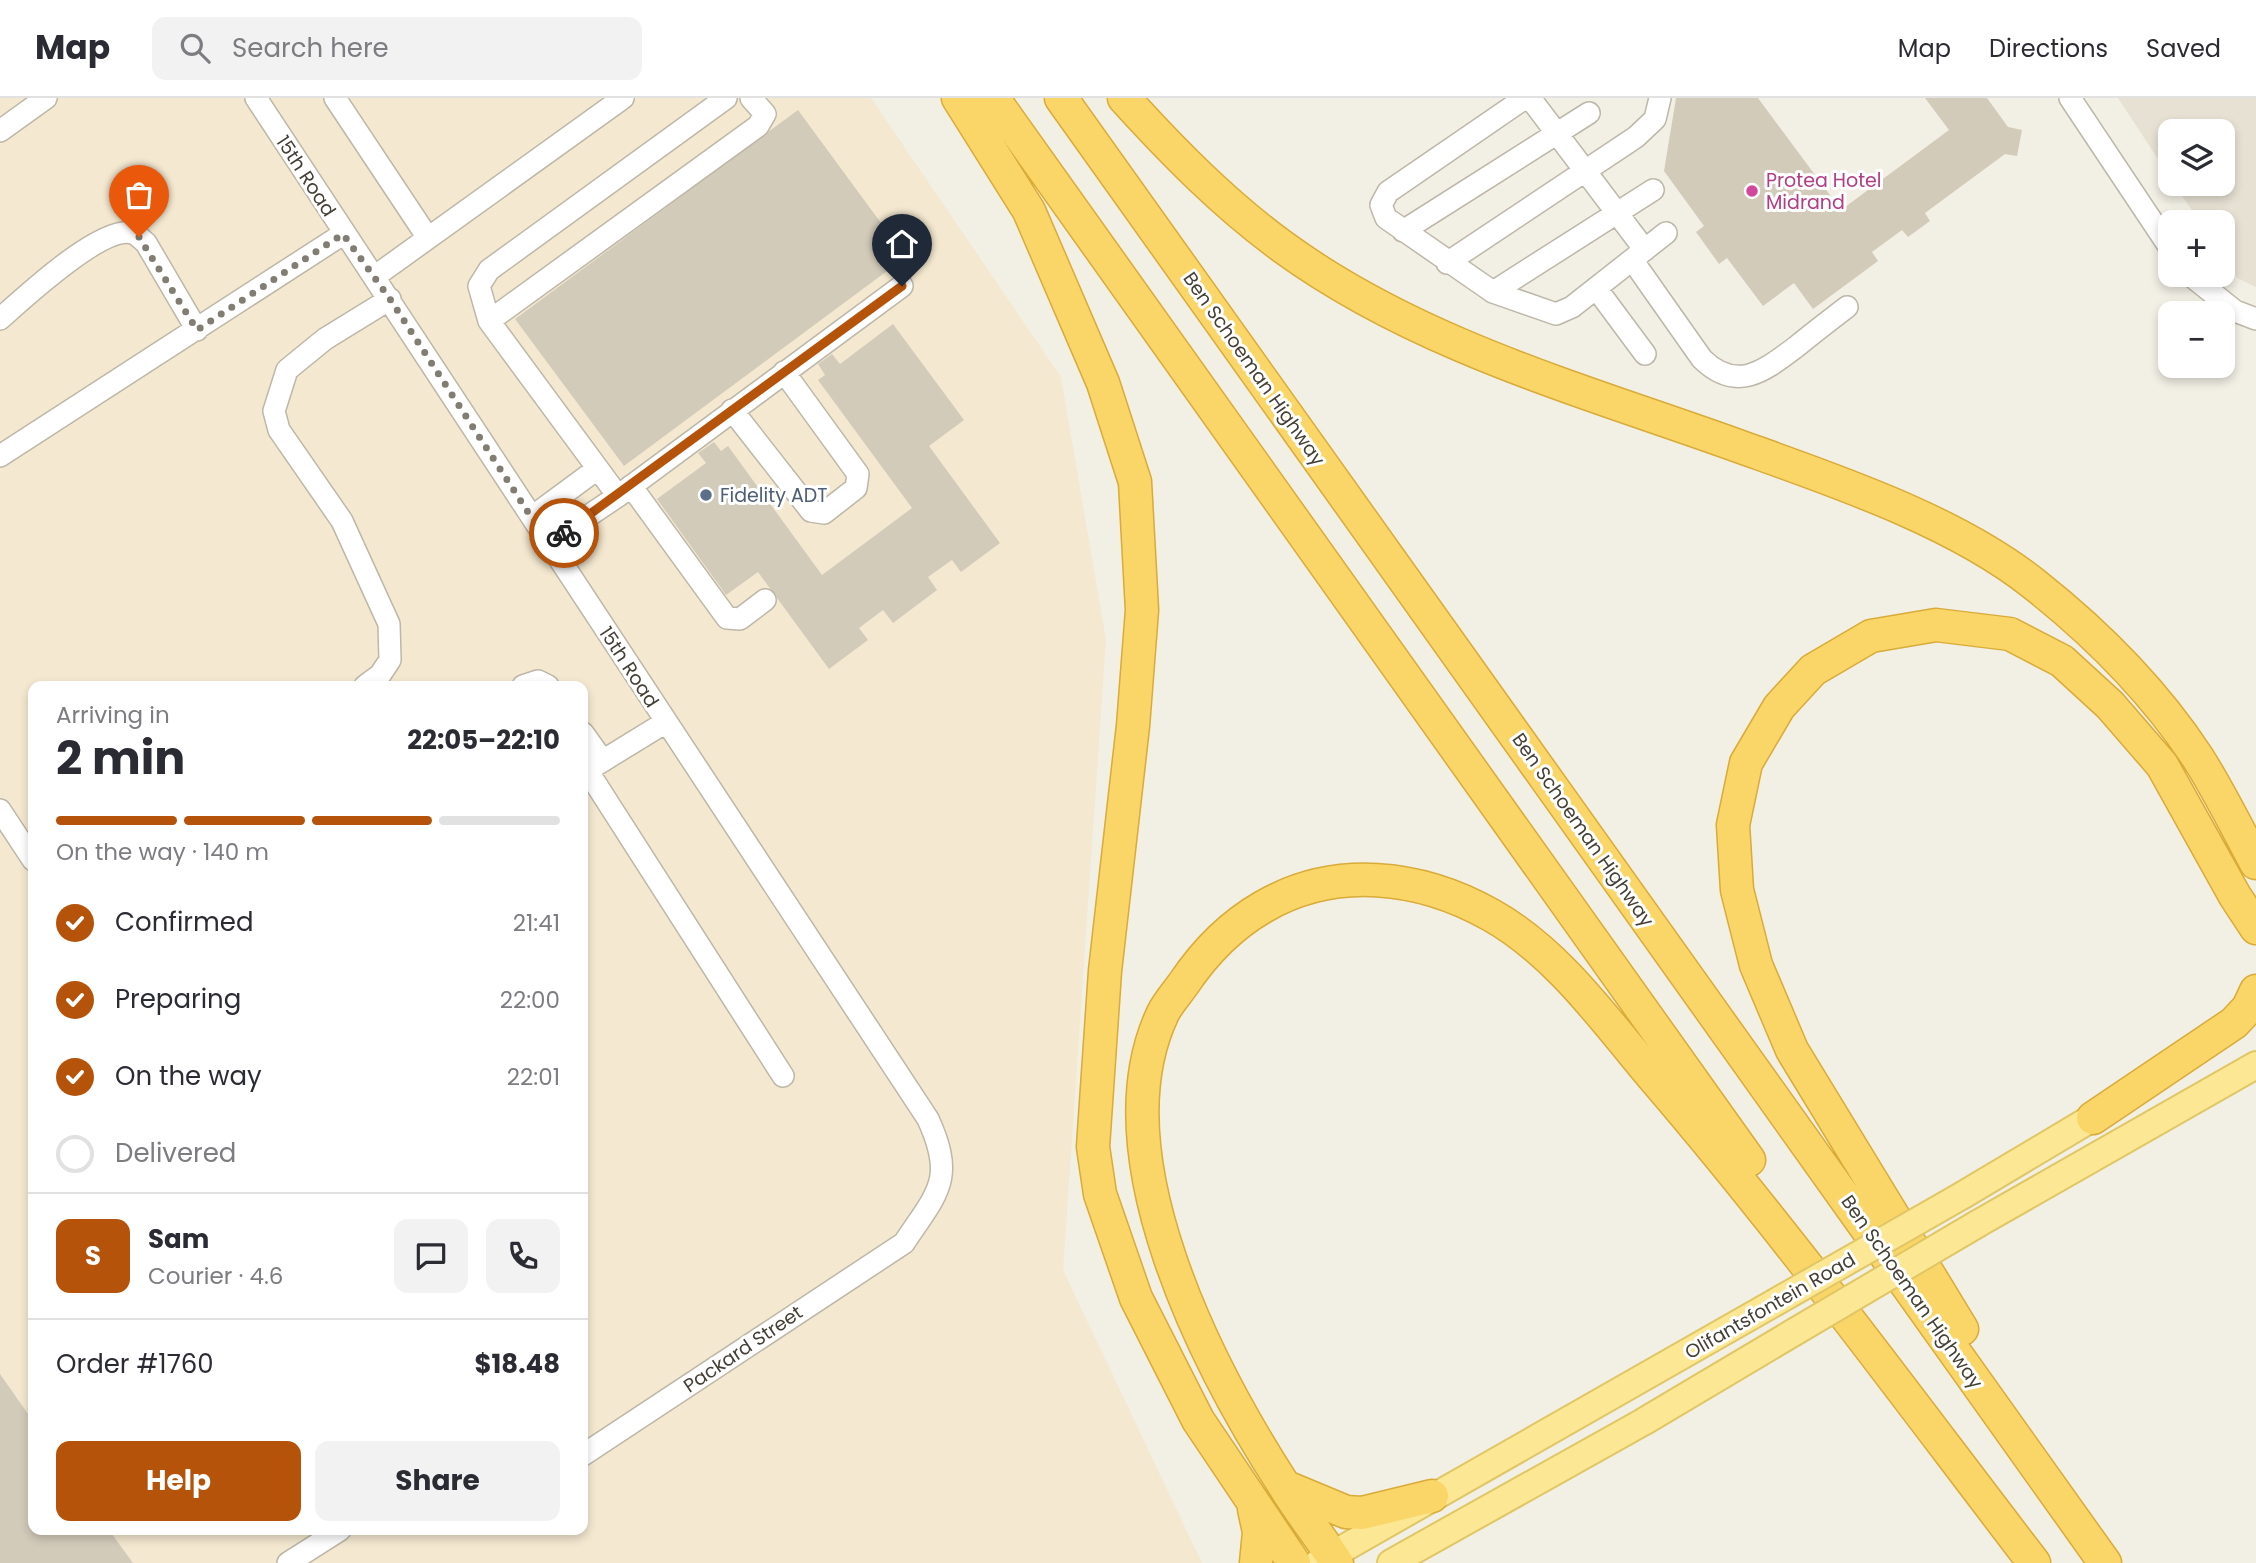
<!DOCTYPE html>
<meta charset="utf-8">
<style>
:root{--surface:#fff;--page:#f2f2f3;--text:#2b2b33;--muted:#7c7c81;--line:#e1e1e2;--accent:#b45309}
body{margin:0;font-family:Poppins,sans-serif;background:var(--page);color:var(--text);height:100vh;display:flex;flex-direction:column;font-size:26px;white-space:nowrap}
*{box-sizing:border-box;margin:0}
p{font-size:23px;color:var(--muted)}
.icon{flex:none;width:38px;height:38px;fill:none;stroke:currentColor;stroke-width:2;stroke-linecap:round;stroke-linejoin:round}
.map{position:relative;flex:1;overflow:hidden}
.side{position:absolute;left:28px;top:583px;width:560px;height:854px;display:flex;flex-direction:column;background:var(--surface);border-radius:14px;box-shadow:0 4px 10px #0003}
.side>*{flex:none}
.buttons{position:absolute;left:2158px;top:21px;display:grid;gap:14px}
.buttons a{display:grid;place-items:center;width:77px;height:77px;border-radius:14px;background:var(--surface);box-shadow:0 4px 10px #0003;font-size:35px}
.pin{position:absolute;display:grid;place-items:center;width:60px;height:60px;color:#fff;margin:-72px -30px;border-radius:50% 50% 50% 0;rotate:-45deg;box-shadow:0 0 7px #0007}
.pin .icon{rotate:45deg}
.courier{position:absolute;display:grid;place-items:center;width:70px;height:70px;margin:-35px;border:5px solid #b45309;border-radius:50%;background:#fff;color:#222;box-shadow:0 2px 9px #0007}
.overview em{font-style:normal;font-weight:700}
.overview div{display:flex;flex-direction:column-reverse}
.overview{display:flex;align-items:center;justify-content:space-between;height:119px;padding:0 28px}
h1{font-size:46px;font-weight:700;line-height:52px}
.bar{display:grid;grid-template-columns:repeat(4,1fr);gap:10px 7px;align-content:center;height:84px;padding:0 28px}
.bar i{height:9px;border-radius:5px;background:var(--line)}
.bar .active{background:var(--accent)}
.bar p{grid-column:span 4}
.line{display:flex;align-items:center;gap:18px;padding:0 28px;border-top:2px solid var(--line)}
.line div{flex:1}
.round{display:grid;place-items:center;flex:none;width:74px;height:74px;border-radius:14px;background:var(--page)}
ol{padding:0 28px;list-style:none}
li{display:flex;align-items:center;gap:21px;height:77px}
li p{margin-inline-start:auto}
li .icon{padding:7px;border-radius:50%;background:var(--accent);color:#fff;stroke-width:4}
li:last-child{color:var(--muted)}
li i{width:38px;height:38px;border:4px solid var(--line);border-radius:50%}
.button{display:flex;gap:14px;margin-top:auto;padding:14px 28px}
.button a{flex:1;height:80px;border-radius:14px;background:var(--accent);color:#fff;font-size:28px;font-weight:700;line-height:80px;text-align:center}
.button a+a{background:var(--page);color:var(--text)}
header{display:flex;align-items:center;gap:42px;box-sizing:border-box;height:98px;padding:0 35px;background:var(--surface);border-bottom:2px solid var(--line)}
header strong{font-size:33px}
nav{display:flex;gap:38px;margin-inline-start:auto;font-size:24px}
.search{width:490px;height:63px;background:var(--page);display:flex;align-items:center;gap:18px;box-sizing:border-box;padding:0 24px;border-radius:14px;color:var(--muted);font-size:26px}
.map>svg:first-child{display:block}
.residential{fill:#e6e1d3}
.commercial{fill:#f4e8d0;fill-rule:evenodd}
.building{fill:#d3cbba}
.lines{fill:none;stroke-linecap:round;stroke-linejoin:round}
.minor-casing{stroke:#bdb7a8;stroke-width:24}
.major-casing{stroke:#e0c664;stroke-width:30}
.highway-casing{stroke:#d9ab38;stroke-width:35}
.minor{stroke:#fff;stroke-width:21}
.major{stroke:#fbe794;stroke-width:26}
.highway{stroke:#fad668;stroke-width:32}
.major-bridge-casing{stroke:#e0c664;stroke-width:30;stroke-linecap:butt}
.major-bridge{stroke:#fbe794;stroke-width:26}
.done{stroke:#817d73;stroke-width:7;stroke-dasharray:0 12.6}
.route{stroke:#b45309;stroke-width:9}
.hotel-dot{fill:#d1479c;stroke:#fff;stroke-width:2.5}
.service-dot{fill:#5c6f8a;stroke:#fff;stroke-width:2.5}
.labels{text-anchor:middle;dominant-baseline:central;stroke-width:6;stroke-linejoin:round;paint-order:stroke}
.street-label{font-size:19px;fill:#443f35;stroke:#fff}
.hotel-label{font-size:19px;fill:#b23c85;stroke:#fff;text-anchor:start}
.service-label{font-size:19px;fill:#4e5e75;stroke:#fff;text-anchor:start}
</style>
<header>
<strong>Map</strong>
<div class="search"><svg class="icon" aria-label="search" viewBox="0 0 24 24"><circle cx="10" cy="10" r="6"/><path d="M15 15l6 6"/></svg>Search here</div>
<nav><a>Map</a><a>Directions</a><a>Saved</a></nav>
</header>
<div class="map">
<svg width="2256" height="1465" viewBox="0 0 2256 1465">
<rect width="100%" height="100%" fill="#f2efe5"/>
<path class="residential" d="M2118 0H2256V189L2237 180 2223 159 2222 124H2200L2174 86H2222V33H2170V79Z"/>
<path class="commercial" d="M0 0H871L1061 279 1106 542 1063 1172 1202 1465H0ZM33 588H583V1432H33Z"/>
<path class="building" d="M1676 0H1758L1841 112 1949 32 1925 0H1987L2008 29 2022 32 2017 58 2005 56 1925 115 1930 123 1908 139 1902 132 1872 154 1878 163 1813 211 1794 185 1763 208 1727 160 1719 166 1696 134 1704 128 1664 73Z
M798 12 906 159 624 368 515 221Z
M893 226 964 322 929 348 1000 445 961 474 952 462 928 479 937 492 893 525 883 512 859 530 868 542 829 571 758 474 726 497 657 401 706 365 698 355 714 344 721 353 728 348 822 477 912 410 818 282 825 277 818 266 832 256 840 266Z
M0 1276 33 1323V1432H109L133 1465H0Z"/>
<g class="lines">
<g class="minor-casing">
<path id="minor" d="M256 0 928 1021C956 1082 937 1095 904 1145L583 1357
M335 0 428 140
M1525 0 1388 94 1381 107 1386 120 1493 194 1556 216 1572 209 1666 135
M1530 0 1645 152
M2070 0 2170 150
M0 33 46 0
M1403 133 1589 15
M1633 163 1702 261C1737 295 1764 273 1796 249 1813 235 1830 222 1847 209
M1447 165 1636 39 1655 21 1660 0
M2190 177 2235 213 2256 221
M374 179 623 0
M1596 190 1645 256
M1493 194 1653 92
M0 221C24 200 101 127 133 135 138 137 142 142 146 145L197 232
M489 223 758 28 765 16 751 0
M732 312 811 413 824 415 856 390 858 376 784 274
M0 358 343 136
M631 388 727 520 740 521 765 502
M618 398 489 223 479 188 489 172 726 0
M532 419 597 371
M548 445 618 398 902 188
M365 588 380 577 390 562 389 526 342 423 279 332 274 313 287 272 325 241 390 201
M523 588 538 583 548 588
M583 635 603 663
M587 672 783 978
M583 675 666 624
M0 712 33 762
M288 1465 340 1432"/>
</g>
<g class="major-casing">
<path id="major" d="M1963 1097 2109 1010
M1979 1125 2256 967
M1318 1465 1774 1205
M1391 1465 1643 1324 1796 1233"/>
</g>
<g class="highway-casing">
<path id="highway" d="M958 0 1029 113 1103 285 1135 384 1142 512 1133 628 1105 873 1093 1049 1100 1096 1136 1200 1198 1322 1294 1465
M993 0 1749 1062
M1061 0 2105 1465
M1124 0C1173 54 1224 106 1283 149 1419 248 1586 293 1741 349 1836 383 1955 423 2034 486 2096 535 2154 593 2198 660 2219 693 2237 730 2256 765
M2093 1020 2234 925 2248 910 2256 893
M1962 1231 1792 952 1756 867 1737 792 1733 727 1746 665 1779 609 1813 572 1871 538 1936 527 2010 536 2062 563 2110 607 2162 667 2235 798 2256 830
M1286 1389 1346 1414 1362 1415 1432 1398
M1254 1411 1259 1434 1256 1465
M1337 1465C1320 1439 1301 1415 1285 1389 1208 1270 1096 1056 1163 915 1168 905 1177 895 1184 885 1205 854 1230 828 1263 809 1335 767 1420 777 1491 817 1557 854 1605 922 1653 979 1787 1135 1909 1302 2034 1465"/>
</g>
<use href="#minor" class="minor"/>
<use href="#major" class="major"/>
<use href="#highway" class="highway"/>
<g class="major-bridge-casing">
<path id="major-bridge" d="M1774 1205 1963 1097
M1796 1233 1979 1125"/>
</g>
<use href="#major-bridge" class="major-bridge"/>
</g>
<g class="lines">
<path class="done" d="M139 139 197 232 343 136 390 201 548 445 564 435"/>
<path class="route" d="M564 435 902 188"/>
</g>
<circle class="hotel-dot" cx="1752" cy="93" r="7"/>
<circle class="service-dot" cx="706" cy="397" r="7"/>
<g class="labels">
<g class="street-label">
<text transform="translate(306 78) rotate(57)">15th Road</text>
<text transform="translate(1254 271) rotate(55)">Ben Schoeman Highway</text>
<text transform="translate(629 569) rotate(57)">15th Road</text>
<text transform="translate(1583 732) rotate(55)">Ben Schoeman Highway</text>
<text transform="translate(1912 1194) rotate(55)">Ben Schoeman Highway</text>
<text transform="translate(1770 1208) rotate(-30)">Olifantsfontein Road</text>
<text transform="translate(743 1251) rotate(-34)">Packard Street</text>
</g>
<g class="hotel-label">
<text x="1766" y="82">Protea Hotel<tspan x="1766" dy="22">Midrand</tspan></text>
</g>
<g class="service-label">
<text x="720" y="397">Fidelity ADT</text>
</g>
</g>
</svg>
<div class="buttons">
<a><svg class="icon" aria-label="layers" viewBox="0 0 24 24"><path d="M12 4l9 5-9 5-9-5zM3 14l9 5 9-5"/></svg></a>
<a>+</a>
<a>−</a>
</div>
<div class="pin" style="left:139px;top:139px;background:#ea580c"><svg class="icon" aria-label="bag" viewBox="0 0 24 24"><path d="M5 8h14l-1 12H6zM9 8a3 3 0 0 1 6 0"/></svg></div>
<div class="pin" style="left:902px;top:188px;background:#1f2937"><svg class="icon" aria-label="home" viewBox="0 0 24 24"><path d="M3 11l9-7 9 7M6 9v11h12V9"/></svg></div>
<div class="courier" style="left:564px;top:435px"><svg class="icon" aria-label="bike" viewBox="0 0 24 24"><circle cx="6" cy="16" r="4"/><circle cx="18" cy="16" r="4"/><path d="M6 16l4-8h5l3 8M10 8l3 8H6M13 5h3"/></svg></div>
<section class="side">
<div class="overview"><div><h1>2 min</h1><p>Arriving in</p></div><em>22:05–22:10</em></div>
<div class="bar"><i class="active"></i><i class="active"></i><i class="active"></i><i></i><p>On the way · 140 m</p></div>
<ol>
<li><svg class="icon" aria-label="check" viewBox="0 0 24 24"><path d="M5 12l5 5 9-10"/></svg>Confirmed<p>21:41</p></li>
<li><svg class="icon" aria-label="check" viewBox="0 0 24 24"><path d="M5 12l5 5 9-10"/></svg>Preparing<p>22:00</p></li>
<li><svg class="icon" aria-label="check" viewBox="0 0 24 24"><path d="M5 12l5 5 9-10"/></svg>On the way<p>22:01</p></li>
<li><i></i>Delivered</li>
</ol>
<div class="line" style="height:126px"><b class="round" style="background:var(--accent);color:#fff">S</b><div><b>Sam</b><p>Courier · 4.6</p></div><a class="round"><svg class="icon" aria-label="chat" viewBox="0 0 24 24"><path d="M4 5h16v11H9l-5 4z"/></svg></a><a class="round"><svg class="icon" aria-label="phone" viewBox="0 0 24 24"><path d="M5 4h4l2 5-3 2q2 4 5 5l2-3 5 2v4C11 20 4 13 5 4z"/></svg></a></div>
<div class="line" style="height:91px"><div>Order #1760</div><b>$18.48</b></div>
<div class="button"><a>Help</a><a>Share</a></div>
</section>
</div>
